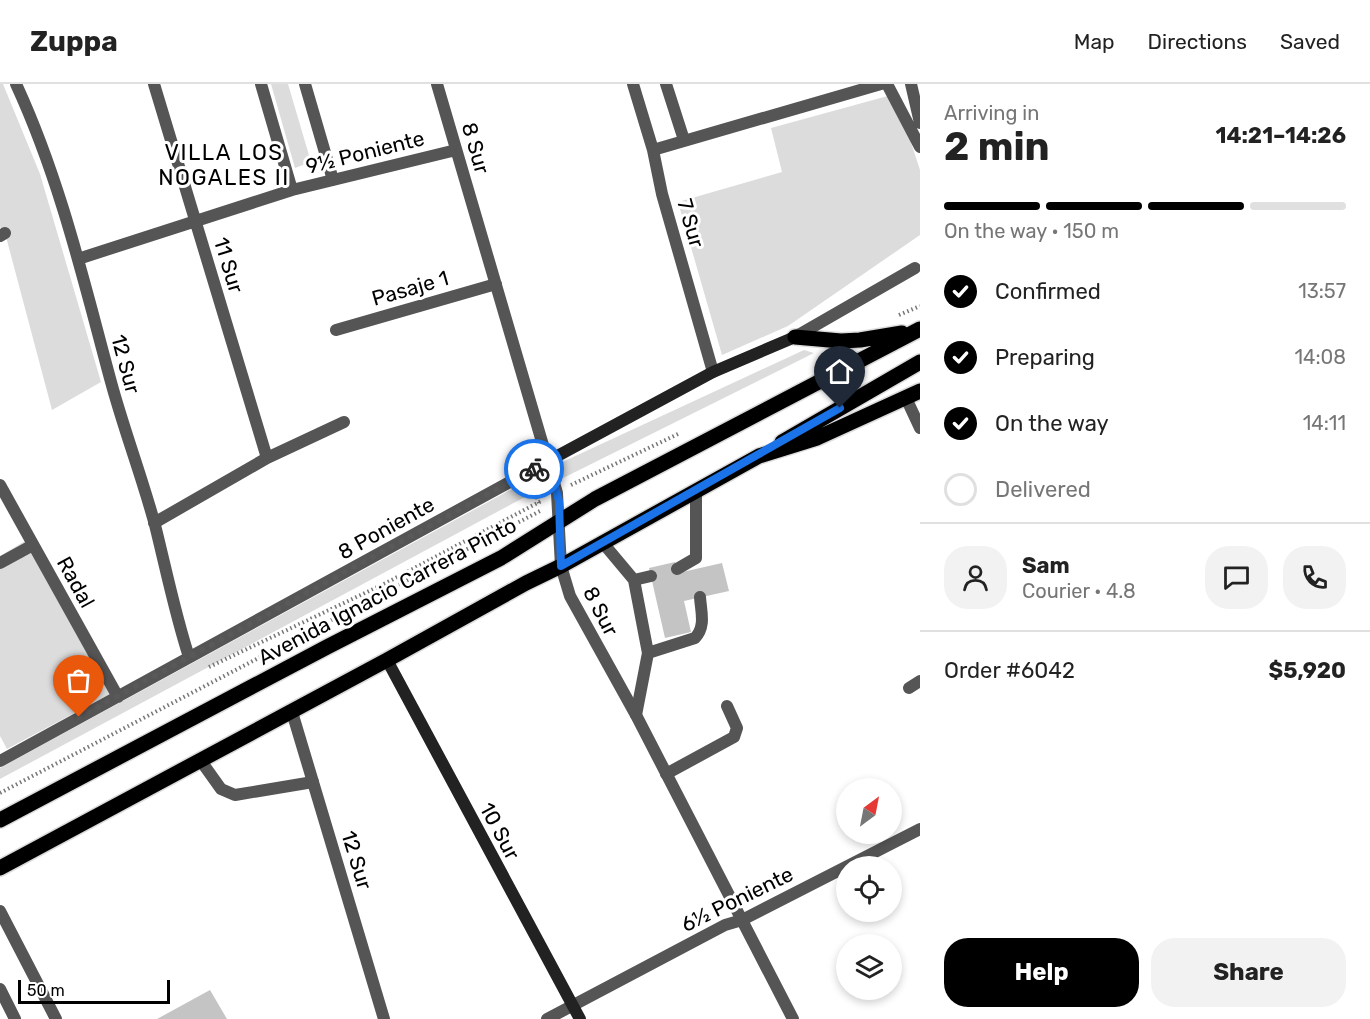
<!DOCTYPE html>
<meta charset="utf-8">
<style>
:root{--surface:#fff;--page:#f2f2f2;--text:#222;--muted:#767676;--line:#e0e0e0;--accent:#000}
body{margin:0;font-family:Rubik,sans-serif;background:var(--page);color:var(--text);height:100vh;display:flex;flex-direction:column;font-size:22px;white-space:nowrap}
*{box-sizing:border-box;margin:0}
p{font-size:20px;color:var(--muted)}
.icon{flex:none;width:33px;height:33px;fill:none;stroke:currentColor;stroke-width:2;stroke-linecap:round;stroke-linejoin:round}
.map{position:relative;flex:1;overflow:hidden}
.details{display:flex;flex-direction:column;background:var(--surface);width:450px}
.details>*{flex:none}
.needle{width:39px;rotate:32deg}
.tools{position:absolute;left:836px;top:694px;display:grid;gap:12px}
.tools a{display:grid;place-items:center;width:66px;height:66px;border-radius:50%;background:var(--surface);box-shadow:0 3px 9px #0003;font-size:30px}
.scale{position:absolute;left:18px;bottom:15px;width:152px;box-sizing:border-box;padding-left:6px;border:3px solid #000;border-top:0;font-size:16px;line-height:21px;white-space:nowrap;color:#000;-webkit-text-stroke:4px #fff;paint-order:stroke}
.pin{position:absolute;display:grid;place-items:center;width:51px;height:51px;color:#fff;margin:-62px -26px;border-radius:50% 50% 50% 0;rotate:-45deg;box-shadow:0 0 6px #0007}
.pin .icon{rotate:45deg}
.courier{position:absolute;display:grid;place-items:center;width:60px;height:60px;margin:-30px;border:4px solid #1a73e8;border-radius:50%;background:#fff;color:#222;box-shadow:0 2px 8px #0007}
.overview em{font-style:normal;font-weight:700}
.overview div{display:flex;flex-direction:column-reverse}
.overview{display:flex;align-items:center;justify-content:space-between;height:102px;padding:0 24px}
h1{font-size:39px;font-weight:700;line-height:45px}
.bar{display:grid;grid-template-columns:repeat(4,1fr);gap:9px 6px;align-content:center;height:72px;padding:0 24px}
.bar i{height:8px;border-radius:4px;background:var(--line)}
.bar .active{background:var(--accent)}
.bar p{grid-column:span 4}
.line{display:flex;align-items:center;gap:15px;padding:0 24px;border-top:2px solid var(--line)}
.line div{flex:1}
.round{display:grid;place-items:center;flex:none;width:63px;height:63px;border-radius:24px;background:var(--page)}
ol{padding:0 24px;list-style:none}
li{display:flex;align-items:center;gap:18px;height:66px}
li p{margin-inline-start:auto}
li .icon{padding:6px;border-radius:50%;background:var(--accent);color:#fff;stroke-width:4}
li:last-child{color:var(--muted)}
li i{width:33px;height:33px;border:3px solid var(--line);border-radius:50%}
.cta{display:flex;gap:12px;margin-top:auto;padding:12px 24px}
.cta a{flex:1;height:69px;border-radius:24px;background:var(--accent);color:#fff;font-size:24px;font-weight:700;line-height:69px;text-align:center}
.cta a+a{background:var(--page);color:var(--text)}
header{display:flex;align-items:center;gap:36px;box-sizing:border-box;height:84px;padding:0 30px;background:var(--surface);border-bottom:2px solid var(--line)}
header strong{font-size:28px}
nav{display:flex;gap:33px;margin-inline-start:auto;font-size:21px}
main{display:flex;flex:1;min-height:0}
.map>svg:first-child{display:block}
.green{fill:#dcdcdc}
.building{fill:#c4c4c4}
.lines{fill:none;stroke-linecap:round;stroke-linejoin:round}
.primary-casing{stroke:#dbdbdb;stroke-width:18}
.path{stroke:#777;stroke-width:4;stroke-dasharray:1.5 3;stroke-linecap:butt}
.lane{stroke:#555;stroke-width:12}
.street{stroke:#555;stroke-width:12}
.secondary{stroke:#222;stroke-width:12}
.primary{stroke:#000;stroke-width:15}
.done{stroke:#595959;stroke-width:6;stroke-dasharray:0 10.8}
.route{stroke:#1a73e8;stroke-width:8}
.labels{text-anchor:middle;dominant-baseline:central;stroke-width:6;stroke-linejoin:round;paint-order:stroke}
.street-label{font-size:21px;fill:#000;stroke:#fff}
.neighbourhood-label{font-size:22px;letter-spacing:1.5px;fill:#000;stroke:#fff}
</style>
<header>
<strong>Zuppa</strong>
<nav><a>Map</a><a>Directions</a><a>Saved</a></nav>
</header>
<main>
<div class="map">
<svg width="920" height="935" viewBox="0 0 920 935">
<rect width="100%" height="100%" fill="#fff"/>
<path class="green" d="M0 0H3L40 90 101 298 52 326 5 149 0 143Z
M271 0H288L311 78 295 84Z
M895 10 920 86V151L788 242 722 271 678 118 782 88 771 44Z
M804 266 814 269 523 414 0 695V684L556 381Z
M25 457 110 610 7 665 0 652V472Z"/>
<path class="building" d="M675 478 678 489 722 479 729 507 684 517 691 548 665 554 649 484Z
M210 906 227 935H157Z"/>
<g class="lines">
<g class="primary-casing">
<path id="primary" d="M795 253 841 257 860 256 902 249
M782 358 920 278
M0 736 327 563 501 474 595 415 920 245
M0 784 387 576 526 499 561 482 759 372 817 354 920 307"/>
</g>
<path class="path" d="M899 231 920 222
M532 401 539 419
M571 401 678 350
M209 583 386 499 543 416
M0 709 542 426"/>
<path class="lane" d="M795 253 915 184
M603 459 634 496 651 492
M677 485 696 474V407
M634 496 648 569 695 554C706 542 701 528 700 513
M636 631 648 569
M201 677 221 705 235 711 313 698
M666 690 734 653 737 644 727 622
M0 827 56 935
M0 905 15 935"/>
<path class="street" d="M16 0C60 95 84 198 111 298 124 346 142 393 155 441 166 485 175 530 189 573
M154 0 267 374
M261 0 292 106
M305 0 333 96
M437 0 557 409 561 482 570 512 636 631 793 935
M633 0 653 66 662 110 713 288
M666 0 684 56
M887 0 920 63
M911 0 920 39
M653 66 881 0
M0 152 5 149
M78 175 292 106 456 66
M336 246 496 200
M906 314 920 344
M0 401 118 613
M154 439 267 374 344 338
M0 479 33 461
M909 604 920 597
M292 628 384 935
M0 677 548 377
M547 935 725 841 742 836 920 745"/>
<path class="secondary" d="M548 377 713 288 795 253
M387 576 580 935"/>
<use href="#primary" class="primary"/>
</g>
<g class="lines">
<path class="done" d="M79 633 534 385"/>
<path class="route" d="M534 385 548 377 559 417 561 482 840 324"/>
</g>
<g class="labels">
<g class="street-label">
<text transform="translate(476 64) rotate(74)">8 Sur</text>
<text transform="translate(365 68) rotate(-14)">9½ Poniente</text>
<text transform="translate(691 139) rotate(74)">7 Sur</text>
<text transform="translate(229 181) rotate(73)">11 Sur</text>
<text transform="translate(410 204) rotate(-16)">Pasaje 1</text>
<text transform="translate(126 280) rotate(75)">12 Sur</text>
<text transform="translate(386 444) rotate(-29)">8 Poniente</text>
<text transform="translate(76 498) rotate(61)">Radal</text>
<text transform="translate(387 507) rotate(-28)">Avenida Ignacio Carrera Pinto</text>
<text transform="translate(601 527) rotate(63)">8 Sur</text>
<text transform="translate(500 747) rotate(62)">10 Sur</text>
<text transform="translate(357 776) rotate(73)">12 Sur</text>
<text transform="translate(737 815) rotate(-26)">6½ Poniente</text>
</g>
<g class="neighbourhood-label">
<text x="224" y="68">VILLA LOS<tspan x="224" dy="25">NOGALES II</tspan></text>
</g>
</g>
</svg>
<div class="tools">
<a><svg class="needle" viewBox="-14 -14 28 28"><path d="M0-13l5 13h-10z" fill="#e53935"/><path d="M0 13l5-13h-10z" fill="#767676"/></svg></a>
<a><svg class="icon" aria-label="locate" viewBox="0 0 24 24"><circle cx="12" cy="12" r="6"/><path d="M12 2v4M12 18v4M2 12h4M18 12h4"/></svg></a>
<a><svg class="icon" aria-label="layers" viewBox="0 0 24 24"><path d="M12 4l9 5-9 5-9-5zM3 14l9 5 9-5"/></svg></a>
</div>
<div class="scale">50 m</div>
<div class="pin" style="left:79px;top:633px;background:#ea580c"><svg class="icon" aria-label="bag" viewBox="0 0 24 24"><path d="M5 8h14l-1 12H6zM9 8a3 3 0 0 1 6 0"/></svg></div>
<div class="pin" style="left:840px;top:324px;background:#1f2937"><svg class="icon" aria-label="home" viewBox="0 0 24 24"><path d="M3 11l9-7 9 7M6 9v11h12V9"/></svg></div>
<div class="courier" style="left:534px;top:385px"><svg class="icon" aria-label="bike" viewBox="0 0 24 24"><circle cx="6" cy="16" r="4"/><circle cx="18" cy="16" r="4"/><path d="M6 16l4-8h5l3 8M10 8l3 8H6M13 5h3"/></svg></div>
</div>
<section class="details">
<div class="overview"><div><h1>2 min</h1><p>Arriving in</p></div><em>14:21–14:26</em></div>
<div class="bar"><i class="active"></i><i class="active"></i><i class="active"></i><i></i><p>On the way · 150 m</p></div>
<ol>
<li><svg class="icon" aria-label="check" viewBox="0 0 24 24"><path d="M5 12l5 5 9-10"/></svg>Confirmed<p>13:57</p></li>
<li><svg class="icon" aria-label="check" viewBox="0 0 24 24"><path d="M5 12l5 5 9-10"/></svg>Preparing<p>14:08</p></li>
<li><svg class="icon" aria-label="check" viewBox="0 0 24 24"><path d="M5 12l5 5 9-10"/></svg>On the way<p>14:11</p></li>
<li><i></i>Delivered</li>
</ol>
<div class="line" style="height:108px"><a class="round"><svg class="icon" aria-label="person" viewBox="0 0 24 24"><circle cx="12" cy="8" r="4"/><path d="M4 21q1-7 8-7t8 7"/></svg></a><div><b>Sam</b><p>Courier · 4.8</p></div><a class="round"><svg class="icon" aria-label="chat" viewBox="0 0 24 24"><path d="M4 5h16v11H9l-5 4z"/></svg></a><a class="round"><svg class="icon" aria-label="phone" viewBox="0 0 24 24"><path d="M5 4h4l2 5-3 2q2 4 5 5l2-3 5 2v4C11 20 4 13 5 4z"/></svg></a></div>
<div class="line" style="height:78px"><div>Order #6042</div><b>$5,920</b></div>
<div class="cta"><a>Help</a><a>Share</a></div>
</section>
</main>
